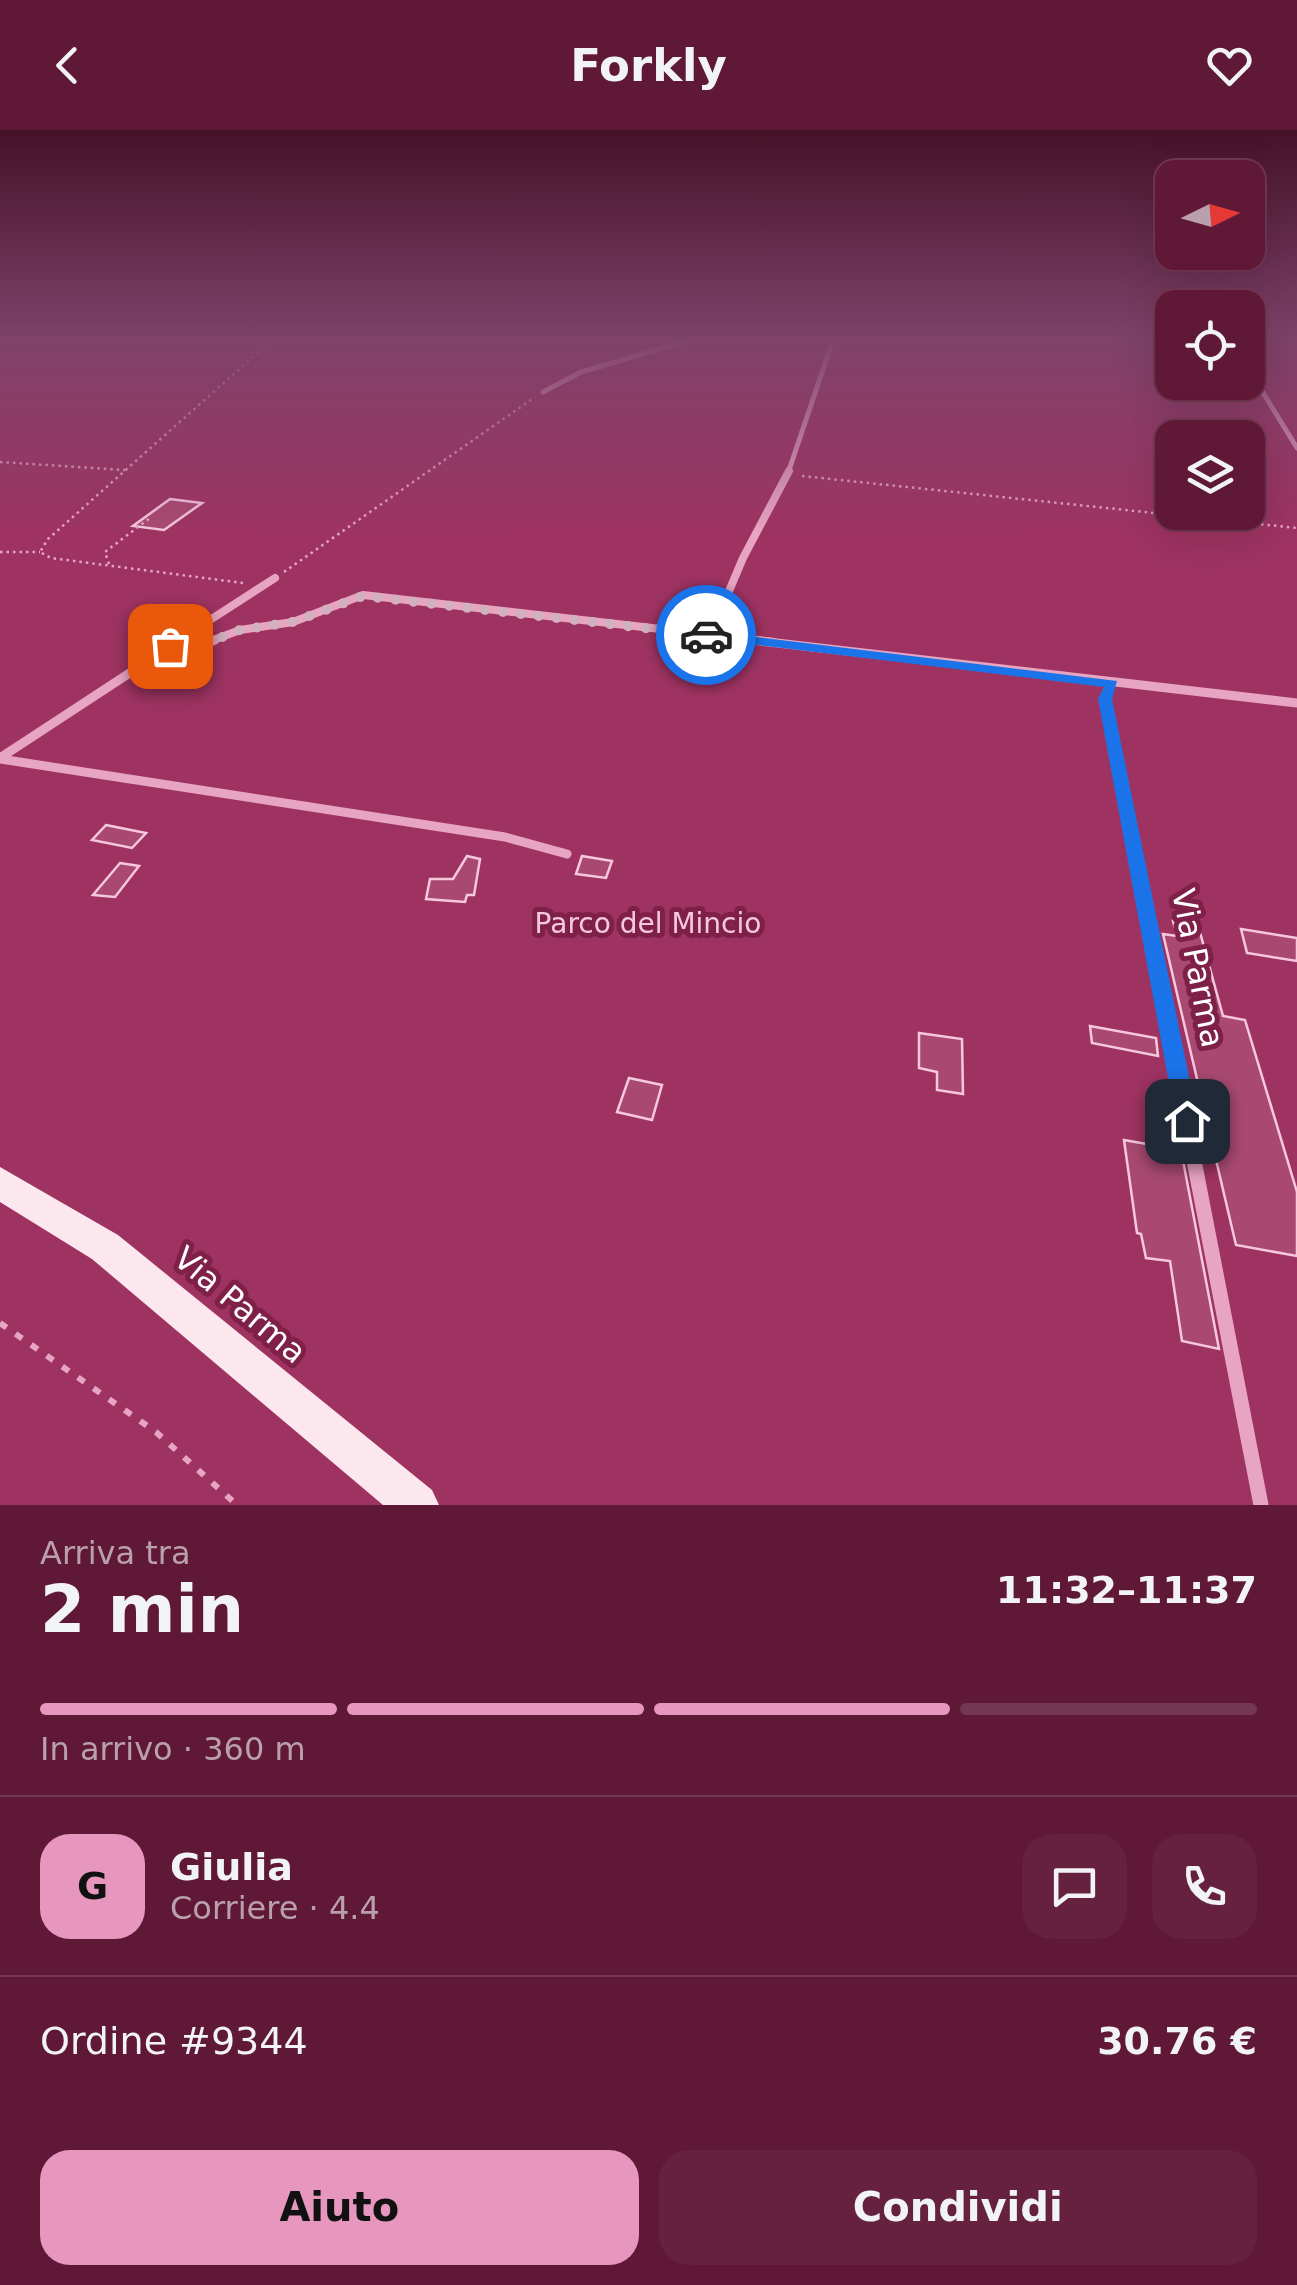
<!DOCTYPE html>
<html lang="it">
<meta charset="utf-8">
<style>
:root{--surface:#5f1836;--page:#65213e;--text:#f1f3f6;--muted:#baa0ad;--line:#733751;--accent:#e797bd}
body{margin:0;font-family:"DejaVu Sans",sans-serif;background:var(--page);color:var(--text);height:100vh;display:flex;flex-direction:column;font-size:38px;white-space:nowrap}
*{box-sizing:border-box;margin:0}
p{font-size:32px;color:var(--muted)}
.icon{flex:none;width:55px;height:55px;fill:none;stroke:currentColor;stroke-width:2;stroke-linecap:round;stroke-linejoin:round}
.map{position:relative;height:1375px;overflow:hidden}
.drawer{display:flex;flex-direction:column;background:var(--surface);flex:1}
.drawer>*{flex:none}
.needle{width:65px;rotate:85deg}
.fabs{position:absolute;left:1155px;top:30px;display:grid;gap:20px}
.fabs a{display:grid;place-items:center;width:110px;height:110px;border-radius:20px;background:var(--surface);box-shadow:0 10px 40px #0002,0 0 0 2px var(--line);font-size:50px}
.pin{position:absolute;display:grid;place-items:center;width:85px;height:85px;color:#fff;margin:-42px;border-radius:20px;box-shadow:0 5px 15px #0006}
.courier{position:absolute;display:grid;place-items:center;width:100px;height:100px;margin:-50px;border:8px solid #1a73e8;border-radius:50%;background:#fff;color:#222;box-shadow:0 2px 12px #0007}
.head em{font-style:normal;font-weight:700}
.head div{display:flex;flex-direction:column-reverse}
.head{display:flex;align-items:center;justify-content:space-between;height:170px;padding:0 40px}
h1{font-size:65px;font-weight:700;line-height:75px}
.bar{display:grid;grid-template-columns:repeat(4,1fr);gap:15px 10px;align-content:center;height:120px;padding:0 40px}
.bar i{height:12px;border-radius:8px;background:var(--line)}
.bar .on{background:var(--accent)}
.bar p{grid-column:span 4}
.line{display:flex;align-items:center;gap:25px;padding:0 40px;border-top:2px solid var(--line)}
.line div{flex:1}
.round{display:grid;place-items:center;flex:none;width:105px;height:105px;border-radius:30px;background:var(--page)}
.primary-button{display:flex;gap:20px;margin-top:auto;padding:20px 40px}
.primary-button a{flex:1;height:115px;border-radius:30px;background:var(--accent);color:#111;font-size:40px;font-weight:700;line-height:115px;text-align:center}
.primary-button a+a{background:var(--page);color:var(--text)}
header{display:flex;justify-content:space-between;align-items:center;height:130px;padding:0 40px;background:var(--surface);font-size:45px;font-weight:700}
.map>svg:first-child{display:block}
.green{fill:#9e3361;fill-rule:evenodd}
.building{fill:#a94971;stroke:#f6c8dc;stroke-width:2.5}
.lines{fill:none;stroke-linecap:round;stroke-linejoin:round}
.path-far1{stroke:#e8a5c2;stroke-width:2.5;stroke-dasharray:2.5 4;stroke-linecap:butt}
.path{stroke:#e8a5c2;stroke-width:6;stroke-dasharray:8 11;stroke-linecap:butt}
.street-far4{stroke:#e8a5c2;stroke-width:5}
.street-far3{stroke:#e8a5c2;stroke-width:8}
.street-far2{stroke:#e8a5c2;stroke-width:9}
.street-far1{stroke:#e8a5c2;stroke-width:11}
.street{stroke:#e8a5c2;stroke-width:15}
.primary{fill:#fde7ef;fill-rule:evenodd}
.route{fill:#1a73e8}
.done{stroke:#d2b1bf;stroke-width:10;stroke-dasharray:0 18}
.labels{text-anchor:middle;dominant-baseline:central;stroke-width:10;stroke-linejoin:round;paint-order:stroke}
.park-label{font-size:28px;fill:#f6c8dc;stroke:#7f2048}
.near-street-label{font-size:32px;fill:#fff;stroke:#7f2048}
</style>
<header><svg class="icon" aria-label="back" viewBox="0 0 24 24"><path d="M15 5l-7 7 7 7"/></svg>Forkly<svg class="icon" aria-label="heart" viewBox="0 0 24 24"><path d="M12 20l-8-8c-3-5 5-10 8-4 3-6 11-1 8 4z"/></svg></header>
<div class="map">
<svg width="1297" height="1375" viewBox="0 0 1297 1375">
<rect width="100%" height="100%" fill="#7f2048"/>
<path class="green" d="M0 210H1172V252H1248V210H1297V1375H0ZM1172 308H1248V382H1172Z"/>
<path class="building" d="M170 369 202 373 164 400 133 396Z
M106 695 146 703 132 718 92 710Z
M467 726 480 729 474 765H467L465 772 426 769 430 749H453Z
M582 726 612 731 606 748 576 744Z
M120 733 139 736 115 767 93 765Z
M1173 791 1198 795 1223 886 1245 890 1297 1062V1126L1236 1115 1163 804 1177 806Z
M1241 799 1297 808V831L1247 823Z
M1090 896 1156 908 1158 926 1092 913Z
M919 903 962 909 963 964 937 960V942L919 938Z
M629 948 662 955 652 990 617 982Z
M1124 1010 1181 1020 1219 1219 1182 1211 1170 1131 1146 1128 1141 1104 1137 1103Z"/>
<g class="lines">
<path class="path-far1" d="M0 332 125 340
M802 346 1297 398
M0 422H40
M109 434 105 422 150 388
M284 442 535 267
M243 453 51 428 40 422 48 409 272 210"/>
<path class="path" d="M0 1193 156 1302 237 1375"/>
<path class="street-far4" d="M1248 238 1297 318
M543 262 581 242 690 210
M788 343 833 210"/>
<path class="street-far3" d="M710 506 743 428 789 341
M176 512 275 448
M208 512 240 500 293 492 363 465 774 512"/>
<path class="street-far2" d="M752 510 1297 573
M170 516 202 515 215 510
M1112 553 1105 569 1136 731
M0 628 180 510
M0 629 505 707 567 724"/>
<path class="street-far1" d="M1136 729 1191 1013"/>
<path class="street" d="M1190 1010 1261 1375"/>
<path class="primary" d="M0 1037 118 1105 432 1360 439 1375H383L92 1129 0 1072Z"/>
</g>
<linearGradient id="sky" x2="0" y2="1"><stop stop-color="#461228"/><stop offset="0.52" stop-color="#7f426a"/><stop offset="1" stop-color="#7f426a" stop-opacity="0"/></linearGradient>
<rect width="1297" height="403" fill="url(#sky)"/>
<path class="route" d="M706 501 1117 551 1112 569 1198 991 1194 998H1179L1176 991 1098 569 1104 557 701 508V503Z"/>
<g class="lines">
<path class="done" d="M170 516 202 515 240 500 293 492 363 466 706 505"/>
</g>
<g class="labels">
<g class="park-label">
<text x="648" y="793">Parco del Mincio</text>
</g>
<g class="near-street-label">
<text transform="translate(1198 838) rotate(79)">Via Parma</text>
<text transform="translate(240 1175) rotate(40)">Via Parma</text>
</g>
</g>
</svg>
<div class="fabs">
<a><svg class="needle" viewBox="-14 -14 28 28"><path d="M0-13l5 13h-10z" fill="#e53935"/><path d="M0 13l5-13h-10z" fill="#baa0ad"/></svg></a>
<a><svg class="icon" aria-label="locate" viewBox="0 0 24 24"><circle cx="12" cy="12" r="6"/><path d="M12 2v4M12 18v4M2 12h4M18 12h4"/></svg></a>
<a><svg class="icon" aria-label="layers" viewBox="0 0 24 24"><path d="M12 4l9 5-9 5-9-5zM3 14l9 5 9-5"/></svg></a>
</div>
<div class="pin" style="left:170px;top:516px;background:#ea580c"><svg class="icon" aria-label="bag" viewBox="0 0 24 24"><path d="M5 8h14l-1 12H6zM9 8a3 3 0 0 1 6 0"/></svg></div>
<div class="pin" style="left:1187px;top:991px;background:#1f2937"><svg class="icon" aria-label="home" viewBox="0 0 24 24"><path d="M3 11l9-7 9 7M6 9v11h12V9"/></svg></div>
<div class="courier" style="left:706px;top:505px"><svg class="icon" aria-label="car" viewBox="0 0 24 24"><path d="M5 17H2v-5l4-1 3-4h7l3 4 3 1v5h-3M9 17h6M6 11h13"/><circle cx="7" cy="17" r="2"/><circle cx="17" cy="17" r="2"/></svg></div>
</div>
<section class="drawer">
<div class="head"><div><h1>2 min</h1><p>Arriva tra</p></div><em>11:32–11:37</em></div>
<div class="bar"><i class="on"></i><i class="on"></i><i class="on"></i><i></i><p>In arrivo · 360 m</p></div>
<div class="line" style="height:180px"><b class="round" style="background:var(--accent);color:#111">G</b><div><b>Giulia</b><p>Corriere · 4.4</p></div><a class="round"><svg class="icon" aria-label="chat" viewBox="0 0 24 24"><path d="M4 5h16v11H9l-5 4z"/></svg></a><a class="round"><svg class="icon" aria-label="phone" viewBox="0 0 24 24"><path d="M5 4h4l2 5-3 2q2 4 5 5l2-3 5 2v4C11 20 4 13 5 4z"/></svg></a></div>
<div class="line" style="height:130px"><div>Ordine #9344</div><b>30.76 €</b></div>
<div class="primary-button"><a>Aiuto</a><a>Condividi</a></div>
</section>
